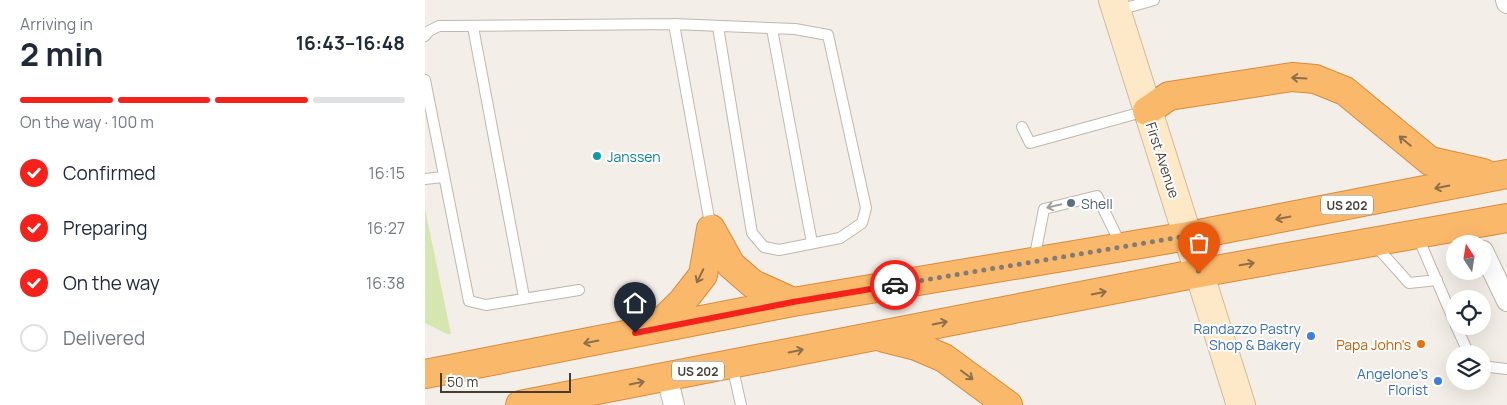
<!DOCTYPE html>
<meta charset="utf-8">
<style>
:root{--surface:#fff;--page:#f6f6f7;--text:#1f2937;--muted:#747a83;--line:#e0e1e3;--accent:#f5221c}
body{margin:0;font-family:Manrope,sans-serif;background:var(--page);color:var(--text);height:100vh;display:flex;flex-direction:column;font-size:19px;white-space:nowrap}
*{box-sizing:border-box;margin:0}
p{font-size:16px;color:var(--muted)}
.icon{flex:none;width:28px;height:28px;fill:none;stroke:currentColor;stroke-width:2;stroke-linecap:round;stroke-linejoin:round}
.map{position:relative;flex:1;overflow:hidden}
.panel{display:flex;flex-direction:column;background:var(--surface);width:425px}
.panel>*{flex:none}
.needle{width:32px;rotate:348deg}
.controls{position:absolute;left:1021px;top:235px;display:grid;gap:10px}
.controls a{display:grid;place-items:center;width:45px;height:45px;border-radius:50%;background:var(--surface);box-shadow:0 5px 20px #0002;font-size:25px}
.scale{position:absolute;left:15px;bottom:12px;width:131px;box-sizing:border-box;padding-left:5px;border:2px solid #463e36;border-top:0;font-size:14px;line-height:18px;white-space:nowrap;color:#463e36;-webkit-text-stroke:4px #fff;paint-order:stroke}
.pin{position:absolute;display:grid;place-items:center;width:42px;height:42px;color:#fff;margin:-51px -21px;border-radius:50% 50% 50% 0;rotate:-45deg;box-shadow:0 0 5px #0007}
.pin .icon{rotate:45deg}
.courier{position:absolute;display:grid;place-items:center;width:50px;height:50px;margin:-25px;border:4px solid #f5221c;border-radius:50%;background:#fff;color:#222;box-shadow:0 1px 6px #0007}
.overview em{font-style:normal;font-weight:700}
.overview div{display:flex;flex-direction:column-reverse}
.overview{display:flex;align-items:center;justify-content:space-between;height:85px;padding:0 20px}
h1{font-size:32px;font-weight:700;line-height:38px}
.bar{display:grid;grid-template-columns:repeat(4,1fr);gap:8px 5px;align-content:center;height:60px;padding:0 20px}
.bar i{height:6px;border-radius:4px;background:var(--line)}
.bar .current{background:var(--accent)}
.bar p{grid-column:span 4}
ol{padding:0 20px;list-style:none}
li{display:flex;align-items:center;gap:15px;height:55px}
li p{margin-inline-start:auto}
li .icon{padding:5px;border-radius:50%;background:var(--accent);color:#fff;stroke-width:4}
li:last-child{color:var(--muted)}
li i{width:28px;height:28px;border:2px solid var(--line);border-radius:50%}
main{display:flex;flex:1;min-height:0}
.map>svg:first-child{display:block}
.green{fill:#d5e6b0}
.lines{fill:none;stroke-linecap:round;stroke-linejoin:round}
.lane-casing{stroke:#c1b7ad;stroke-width:12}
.street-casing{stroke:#c1b7ad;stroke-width:22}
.secondary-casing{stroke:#d2bb98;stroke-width:30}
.highway-casing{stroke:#d98b3a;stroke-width:30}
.lane{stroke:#fff;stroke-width:10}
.street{stroke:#fff;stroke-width:20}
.secondary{stroke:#fde9c7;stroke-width:28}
.highway{stroke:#fab86b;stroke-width:28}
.oneway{stroke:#8e6f4b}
.oneway2{stroke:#a29e9a}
.done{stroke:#837c74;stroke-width:5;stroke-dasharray:0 9}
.route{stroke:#f5221c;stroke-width:6}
.culture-dot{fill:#0f9aa8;stroke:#fff;stroke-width:2}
.service-dot{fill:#5c6f8a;stroke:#fff;stroke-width:2}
.shop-dot{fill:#3f7fe0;stroke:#fff;stroke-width:2}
.food-dot{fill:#e8710a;stroke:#fff;stroke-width:2}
.labels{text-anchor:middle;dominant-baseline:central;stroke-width:4;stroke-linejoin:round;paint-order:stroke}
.shield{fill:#fff;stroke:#7e7872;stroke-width:1}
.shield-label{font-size:12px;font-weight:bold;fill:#463e36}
.culture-label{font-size:14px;fill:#0d838f;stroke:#fff;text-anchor:start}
.street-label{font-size:14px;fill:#463e36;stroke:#fff}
.service-label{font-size:14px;fill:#4e5e75;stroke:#fff;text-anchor:start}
.shop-label{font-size:14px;fill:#366cbe;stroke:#fff;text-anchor:end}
.food-label{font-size:14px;fill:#c56008;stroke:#fff;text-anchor:end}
</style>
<main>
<section class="panel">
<div class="overview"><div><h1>2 min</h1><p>Arriving in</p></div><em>16:43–16:48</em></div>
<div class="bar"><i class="current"></i><i class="current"></i><i class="current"></i><i></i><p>On the way · 100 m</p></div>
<ol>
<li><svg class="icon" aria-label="check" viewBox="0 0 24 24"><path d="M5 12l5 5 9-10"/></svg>Confirmed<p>16:15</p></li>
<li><svg class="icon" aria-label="check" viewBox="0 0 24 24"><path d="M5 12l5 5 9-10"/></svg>Preparing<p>16:27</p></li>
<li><svg class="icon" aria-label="check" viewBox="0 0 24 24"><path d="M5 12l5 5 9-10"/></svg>On the way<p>16:38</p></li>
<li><i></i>Delivered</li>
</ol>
</section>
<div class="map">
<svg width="1082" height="405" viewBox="0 0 1082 405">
<rect width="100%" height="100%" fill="#f3eee7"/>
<path class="green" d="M0 209 26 334H22L0 323Z"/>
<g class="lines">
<g class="lane-casing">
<path id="lane" d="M694 10 729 0
M249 24 286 229
M48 27 99 297
M347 29 387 243
M0 36 4 31 14 26 249 24 370 29 403 35 441 208 437 223 415 238 354 250 339 247 327 233 293 27
M0 80 44 301 61 305 154 290
M597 127 605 143 721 111
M0 179 18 177
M992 235 1030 323
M950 245 984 283 1012 280
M609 260 619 209 672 196 697 247
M1031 326 1044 354
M1058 363 1064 367 1082 369
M307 365 316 405"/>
</g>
<g class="street-casing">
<path id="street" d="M1081 0 1082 3
M1058 251 1082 301
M242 377 249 405"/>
</g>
<g class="secondary-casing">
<path id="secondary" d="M688 0 816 405"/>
</g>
<g class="highway-casing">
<path id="highway" d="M722 111 744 96 867 77 890 79 920 91 1005 161 1058 173
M286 229 306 265 328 284 368 302
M229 329 257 302 278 275 286 229
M459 338 491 346 519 358 583 405
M0 374 368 302 763 236 1082 174
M95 405 774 273 1082 218"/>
</g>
<use href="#lane" class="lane"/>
<use href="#street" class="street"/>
<use href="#secondary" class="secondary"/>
<use href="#highway" class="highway"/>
</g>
<defs><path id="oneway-shaft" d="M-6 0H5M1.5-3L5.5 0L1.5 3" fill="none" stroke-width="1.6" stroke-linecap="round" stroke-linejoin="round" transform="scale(1.25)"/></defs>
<g class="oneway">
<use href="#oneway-shaft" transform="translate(874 78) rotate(-177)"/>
<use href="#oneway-shaft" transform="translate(980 141) rotate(-140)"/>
<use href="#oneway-shaft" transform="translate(1017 187) rotate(169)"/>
<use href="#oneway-shaft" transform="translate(858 218) rotate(169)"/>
<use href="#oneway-shaft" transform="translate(822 264) rotate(-10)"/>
<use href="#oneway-shaft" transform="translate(275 276) rotate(116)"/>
<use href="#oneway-shaft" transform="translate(674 293) rotate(-11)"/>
<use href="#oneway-shaft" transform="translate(515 323) rotate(-11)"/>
<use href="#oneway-shaft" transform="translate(166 342) rotate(169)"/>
<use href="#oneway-shaft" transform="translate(371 351) rotate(-11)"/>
<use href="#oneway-shaft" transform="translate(542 375) rotate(37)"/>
<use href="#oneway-shaft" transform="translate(212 383) rotate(-11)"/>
</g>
<use class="oneway2" href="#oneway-shaft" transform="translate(629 206) rotate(167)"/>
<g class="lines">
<path class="done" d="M470 285 762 236 774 273"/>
<path class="route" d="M210 333 368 302 470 285"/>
</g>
<circle class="culture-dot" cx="172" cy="156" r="5"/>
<circle class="service-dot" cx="646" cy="203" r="5"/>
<g class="shop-dot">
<circle cx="886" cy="336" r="5"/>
<circle cx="1013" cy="381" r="5"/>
</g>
<circle class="food-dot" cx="996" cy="344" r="5"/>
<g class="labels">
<g class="shield">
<rect x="896" y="195.5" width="52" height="19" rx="4"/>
<rect x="247" y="361.5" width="52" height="19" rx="4"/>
</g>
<g class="shield-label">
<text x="922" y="205">US 202</text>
<text x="273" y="371">US 202</text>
</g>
<g class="culture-label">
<text x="182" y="156">Janssen</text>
</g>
<g class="street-label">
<text transform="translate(738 160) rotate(72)">First Avenue</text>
</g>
<g class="service-label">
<text x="656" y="203">Shell</text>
</g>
<g class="shop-label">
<text x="876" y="328">Randazzo Pastry<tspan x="876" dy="16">Shop &amp; Bakery</tspan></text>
<text x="1003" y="373">Angelone's<tspan x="1003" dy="16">Florist</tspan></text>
</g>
<g class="food-label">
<text x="986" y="344">Papa John's</text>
</g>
</g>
</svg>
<div class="controls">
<a><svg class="needle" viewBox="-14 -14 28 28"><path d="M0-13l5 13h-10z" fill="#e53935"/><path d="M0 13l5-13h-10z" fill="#747a83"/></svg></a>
<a><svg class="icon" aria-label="locate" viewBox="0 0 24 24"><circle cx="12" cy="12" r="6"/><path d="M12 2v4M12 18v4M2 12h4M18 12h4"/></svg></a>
<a><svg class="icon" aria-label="layers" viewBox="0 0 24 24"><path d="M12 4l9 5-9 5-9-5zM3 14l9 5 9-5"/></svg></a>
</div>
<div class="scale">50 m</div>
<div class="pin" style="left:774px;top:273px;background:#ea580c"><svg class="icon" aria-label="bag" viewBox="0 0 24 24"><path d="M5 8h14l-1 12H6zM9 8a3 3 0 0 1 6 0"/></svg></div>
<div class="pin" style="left:210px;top:333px;background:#1f2937"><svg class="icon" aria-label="home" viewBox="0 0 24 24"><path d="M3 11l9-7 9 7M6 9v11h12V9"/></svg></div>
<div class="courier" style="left:470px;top:285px"><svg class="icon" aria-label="car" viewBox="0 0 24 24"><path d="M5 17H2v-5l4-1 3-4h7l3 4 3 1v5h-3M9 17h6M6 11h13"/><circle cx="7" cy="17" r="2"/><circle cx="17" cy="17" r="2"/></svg></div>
</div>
</main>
